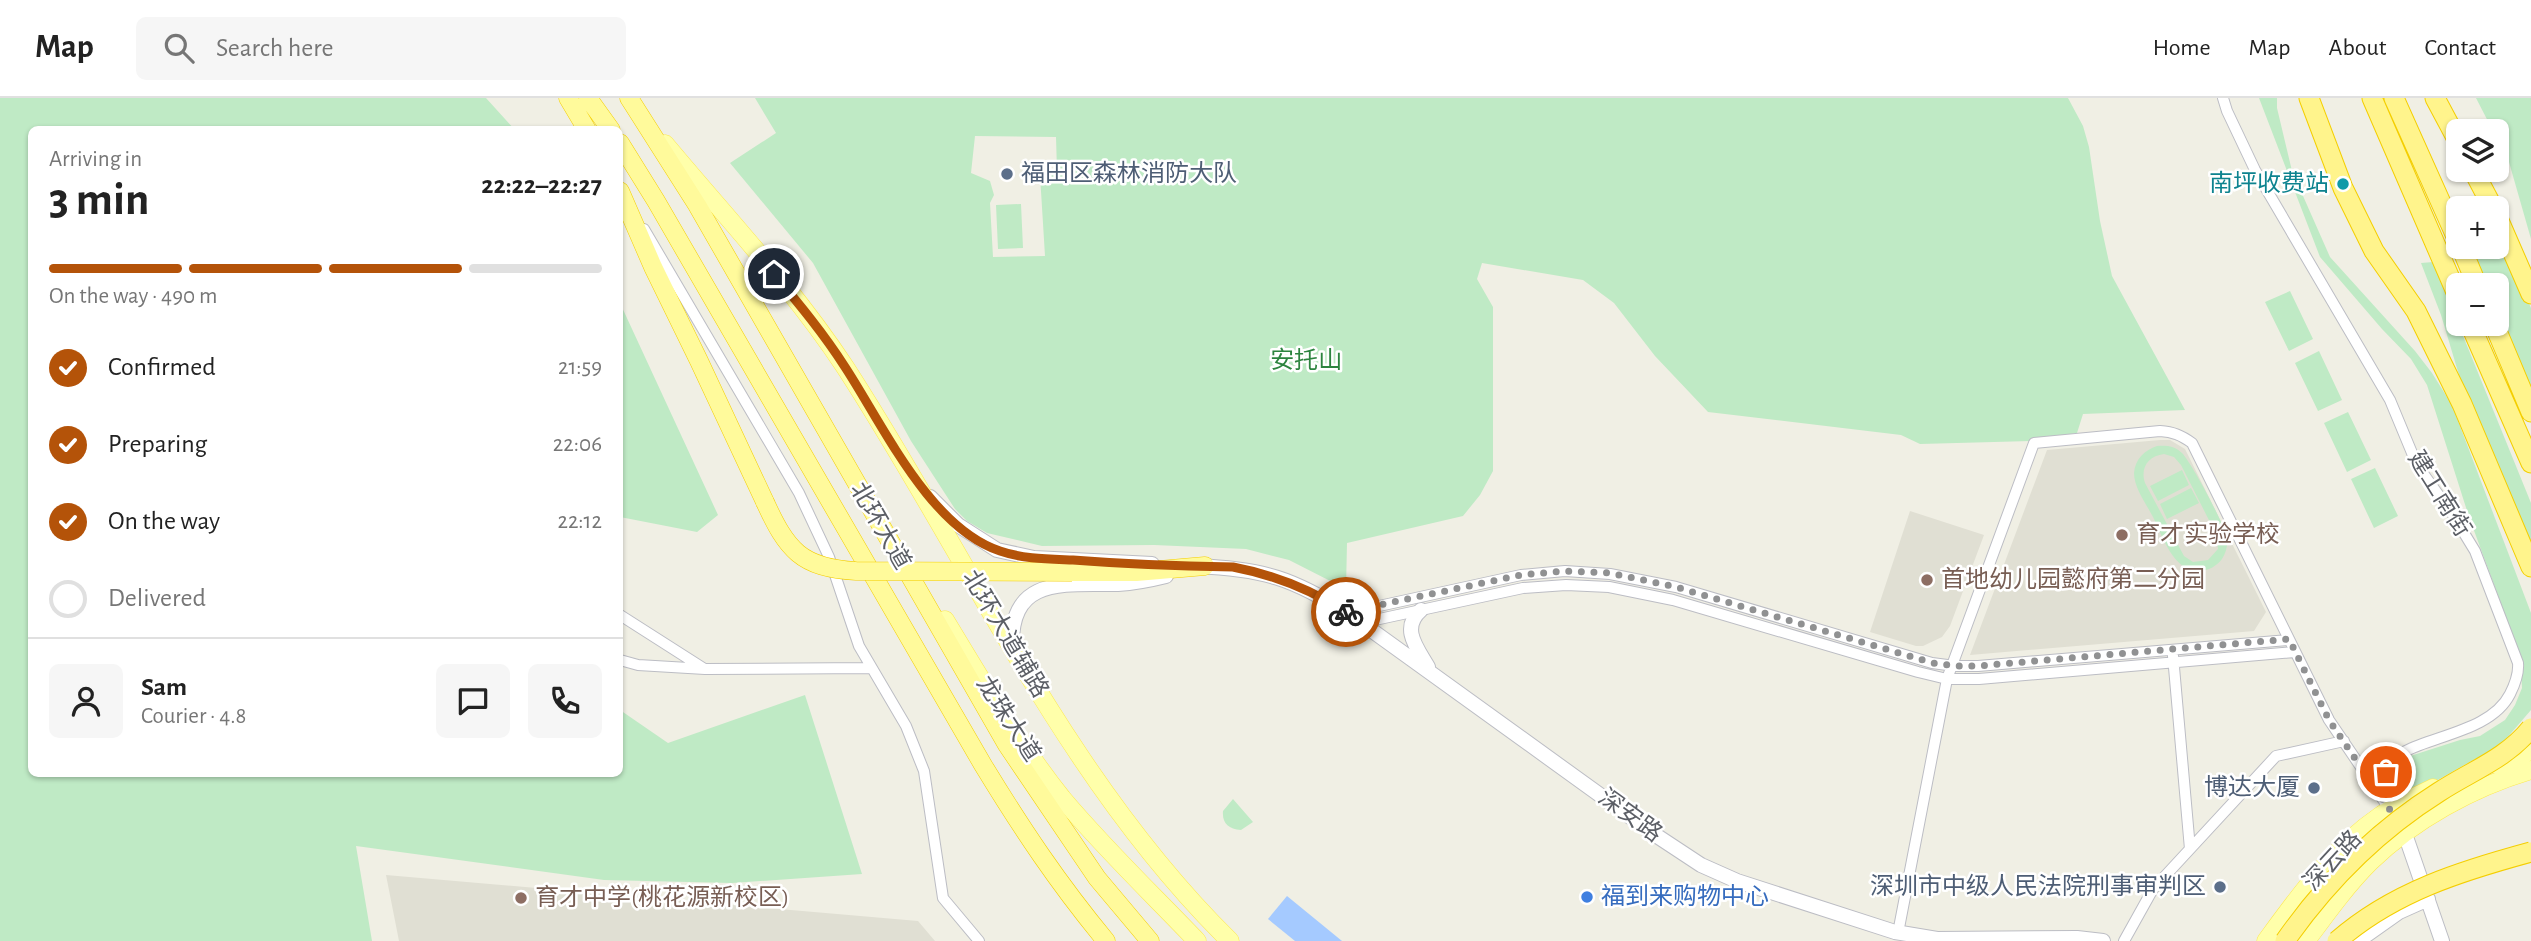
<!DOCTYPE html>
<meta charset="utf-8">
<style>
:root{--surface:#fff;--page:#f6f6f6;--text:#222;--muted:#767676;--line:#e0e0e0;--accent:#b45309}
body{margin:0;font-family:"Alegreya Sans","Noto Sans SC",sans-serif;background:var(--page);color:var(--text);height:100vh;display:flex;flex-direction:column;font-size:26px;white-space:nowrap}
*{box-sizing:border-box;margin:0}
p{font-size:23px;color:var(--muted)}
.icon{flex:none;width:38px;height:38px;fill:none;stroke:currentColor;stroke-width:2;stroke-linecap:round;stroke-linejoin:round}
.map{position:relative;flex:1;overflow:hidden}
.side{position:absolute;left:28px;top:28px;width:595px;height:651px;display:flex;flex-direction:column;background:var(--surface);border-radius:10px;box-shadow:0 2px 5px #0004}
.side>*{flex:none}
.fabs{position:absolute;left:2446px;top:21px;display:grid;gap:14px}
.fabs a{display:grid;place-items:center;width:63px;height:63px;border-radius:10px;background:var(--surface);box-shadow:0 2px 5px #0004;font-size:35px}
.pin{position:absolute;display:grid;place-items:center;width:60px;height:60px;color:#fff;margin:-30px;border:4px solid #fff;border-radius:50%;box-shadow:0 2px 7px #0007}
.courier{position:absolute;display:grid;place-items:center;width:70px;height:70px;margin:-35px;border:5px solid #b45309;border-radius:50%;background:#fff;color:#222;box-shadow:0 2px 9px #0007}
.summary em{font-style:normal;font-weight:600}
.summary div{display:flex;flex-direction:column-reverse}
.summary{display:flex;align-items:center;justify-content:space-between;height:119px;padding:0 21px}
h1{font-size:46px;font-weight:600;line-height:52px}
.bar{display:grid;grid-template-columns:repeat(4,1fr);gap:10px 7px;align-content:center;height:84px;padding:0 21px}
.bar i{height:9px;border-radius:5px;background:var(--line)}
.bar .selected{background:var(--accent)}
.bar p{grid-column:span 4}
.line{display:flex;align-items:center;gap:18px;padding:0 21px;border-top:2px solid var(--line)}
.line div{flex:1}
.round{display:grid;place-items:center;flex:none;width:74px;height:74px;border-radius:10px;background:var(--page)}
ol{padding:0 21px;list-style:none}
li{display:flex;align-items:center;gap:21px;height:77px}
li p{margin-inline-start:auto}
li .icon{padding:7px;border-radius:50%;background:var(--accent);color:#fff;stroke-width:4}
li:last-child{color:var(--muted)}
li i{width:38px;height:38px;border:4px solid var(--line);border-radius:50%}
header{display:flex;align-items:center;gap:42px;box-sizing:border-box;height:98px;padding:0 35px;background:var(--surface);border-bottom:2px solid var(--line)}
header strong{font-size:33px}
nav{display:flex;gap:38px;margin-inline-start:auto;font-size:24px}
.search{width:490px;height:63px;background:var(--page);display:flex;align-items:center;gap:18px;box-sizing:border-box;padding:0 24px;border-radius:10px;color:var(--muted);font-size:26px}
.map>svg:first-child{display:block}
.education{fill:#e0dfd3}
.green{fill:#bfeac5;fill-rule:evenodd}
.water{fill:#a5caff}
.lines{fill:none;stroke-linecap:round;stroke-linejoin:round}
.minor-casing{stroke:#bcbdc4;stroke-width:12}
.tertiary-casing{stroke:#bcbdc4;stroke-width:16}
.primary-casing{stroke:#fde850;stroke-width:19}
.trunk-casing{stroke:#f4ce00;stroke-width:19}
.motorway-casing{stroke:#f4ce00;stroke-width:21}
.minor{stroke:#fff;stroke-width:10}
.tertiary{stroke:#fff;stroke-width:14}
.primary{stroke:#ffa;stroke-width:18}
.trunk{stroke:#fffa9b;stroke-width:18}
.motorway{stroke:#fff48c;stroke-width:19}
.trunk-bridge-casing{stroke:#f4ce00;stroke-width:19;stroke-linecap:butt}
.motorway-bridge-casing{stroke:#f4ce00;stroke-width:21;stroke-linecap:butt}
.trunk-bridge{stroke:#fffa9b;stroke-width:18}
.motorway-bridge{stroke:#fff48c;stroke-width:19}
.done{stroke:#909192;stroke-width:7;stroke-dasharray:0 12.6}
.route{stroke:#b45309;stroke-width:9}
.service-dot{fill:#5c6f8a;stroke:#fff;stroke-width:2.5}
.culture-dot{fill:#0f9aa8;stroke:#fff;stroke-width:2.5}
.education-dot{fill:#8d6e63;stroke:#fff;stroke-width:2.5}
.shop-dot{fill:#3f7fe0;stroke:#fff;stroke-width:2.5}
.labels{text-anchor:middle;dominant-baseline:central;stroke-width:5;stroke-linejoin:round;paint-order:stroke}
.service-label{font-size:24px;fill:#4e5e75;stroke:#fff;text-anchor:end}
.culture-label{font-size:24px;fill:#0d838f;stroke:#fff;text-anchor:end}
.park-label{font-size:24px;fill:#2d843f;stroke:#fff}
.street-label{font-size:24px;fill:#5c5f66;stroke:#fff}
.education-label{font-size:24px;fill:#785e54;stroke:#fff;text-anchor:start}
.shop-label{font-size:24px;fill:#366cbe;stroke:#fff;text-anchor:start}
</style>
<header>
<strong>Map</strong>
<div class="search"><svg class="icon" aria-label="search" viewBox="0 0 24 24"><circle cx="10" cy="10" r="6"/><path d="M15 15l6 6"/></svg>Search here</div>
<nav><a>Home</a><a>Map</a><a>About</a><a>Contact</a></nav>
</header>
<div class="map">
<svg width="2531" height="843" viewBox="0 0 2531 843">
<rect width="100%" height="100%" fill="#f0efe4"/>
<path class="education" d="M2160 342H2170L2185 351 2266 514 2254 533 1970 557 2047 352Z
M1910 413 1984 437 1950 528 1942 539 1923 548H1916L1870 534Z
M386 777 918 823 935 843H399Z"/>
<path class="green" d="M0 0H486L514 31 32 32V676H620V612L668 645 805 597 862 776 732 785 604 782 356 748 372 843H0Z
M755 0H2068L2083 28 2089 49 2100 123 2112 178 2185 312 2083 316 2077 335 2031 343 1920 346 1901 337 1708 314 1655 258 1614 205 1583 182 1482 165 1477 181 1493 209V373L1480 397 1463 418 1347 445 1346 491 1289 462 1246 451 1154 447 1042 448 987 435 967 423 955 411 911 343 813 165 730 65 776 35ZM975 38 1056 39 1057 73 1042 74 1040 77 1045 158 993 159 990 105 994 97 990 83 971 75Z
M2259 0H2277V10L2292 73 2330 159 2415 253 2432 275 2452 307 2531 515V612L2493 656 2475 661 2404 701 2394 698 2391 682 2396 667 2404 660 2460 642 2480 638 2505 622 2515 607 2522 590 2520 557 2469 419 2427 287 2411 261 2382 231 2320 159Z
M2476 0H2531V141L2509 64 2497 42V33H2493Z
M1021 106 1023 150 998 151 996 107Z
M2497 131 2531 210V297L2497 213V187H2487L2472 149H2497Z
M2433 164 2531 405V458L2465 297 2441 217 2421 165Z
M2290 193 2313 241 2289 253 2265 204Z
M620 205 718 417 697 434 620 419Z
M2319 253 2342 302 2318 313 2295 265Z
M2348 314 2371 362 2347 374 2324 325Z
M2157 348C2166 347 2175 348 2182 355 2191 364 2225 427 2227 440 2228 447 2226 455 2222 461 2217 468 2208 473 2199 473 2173 473 2163 439 2153 419 2147 407 2134 390 2134 375 2135 361 2145 352 2157 348ZM2164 356 2174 359 2181 367 2216 436 2218 451 2208 462 2193 464 2184 458 2145 385C2140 370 2148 358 2164 356Z
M2375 370 2398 418 2374 430 2351 381Z
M2182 372 2189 387 2158 403 2150 388Z
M2191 390 2199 405 2167 421 2160 406Z
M1233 701 1253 724 1241 732C1228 731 1222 725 1223 713Z"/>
<path class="water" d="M1287 798 1342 843H1295L1268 821Z"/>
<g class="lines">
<g class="minor-casing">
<path id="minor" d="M2223 0 2227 13 2255 72 2390 302 2417 367 2453 417 2475 453 2518 565C2519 576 2515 586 2510 596 2487 642 2399 638 2387 671 2383 682 2388 698 2389 709
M644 131 799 395 829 459 859 548 906 628 924 673 943 800 979 843
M1347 515 1521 477 1565 473 1610 476 1676 489 1932 565 1955 568H1978L2289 542
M620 517 703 570
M1361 525 1523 490 1566 487 1609 489 1673 502 1918 574 1947 581H1979L2295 554
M2173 558 2190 751
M620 562 638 567 705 571 870 570
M1898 835 1947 581 2034 345 2160 333C2173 334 2181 337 2192 345L2329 622 2390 712
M2124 843 2153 791 2276 658 2344 643"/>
</g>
<g class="tertiary-casing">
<path id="tertiary" d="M930 399 958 427 997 452 1034 460 1152 466
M1197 468C1263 471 1293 480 1349 516L1654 736 1701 767 1737 783 1895 834 1937 841 2077 840 2103 843
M1421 512C1400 530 1417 550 1428 569
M1012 549C1010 477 1065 487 1118 486 1134 485 1150 482 1166 478
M2399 726 2405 736 2442 843
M2358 843 2399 814 2428 801"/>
</g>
<g class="primary-casing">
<path id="primary" d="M665 46C725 118 793 190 845 269 970 461 1064 680 1230 843
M945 522C982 583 1018 645 1062 700 1104 750 1152 796 1197 843
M2495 666 2531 653
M2266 843C2299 798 2333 750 2380 718 2396 707 2415 699 2433 690
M2306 843C2326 816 2346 788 2370 764 2413 722 2473 689 2531 672"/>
</g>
<g class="trunk-casing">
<path id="trunk" d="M568 0 587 32
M588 0 611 32
M629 0 697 107 1007 647 1097 780 1150 843
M620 45 656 103 983 667C1022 731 1058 785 1106 843
M620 93 653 169 699 263 765 404
M1072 474H1136L1205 468"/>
</g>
<g class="motorway-casing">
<path id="motorway" d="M2309 0 2343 90 2374 153 2416 213 2462 306 2531 469
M2372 0 2459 201
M2394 0 2459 145
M2435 0 2459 45
M2473 72 2493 110
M2497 118 2531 196
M2461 149 2477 187
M2470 226 2531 365
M2494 226 2531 314"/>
</g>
<use href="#minor" class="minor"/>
<use href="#tertiary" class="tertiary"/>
<use href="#primary" class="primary"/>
<use href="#trunk" class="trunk"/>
<use href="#motorway" class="motorway"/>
<g class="trunk-bridge-casing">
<path id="trunk-bridge" d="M765 404C787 452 801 470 856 473L1072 474"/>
</g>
<g class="motorway-bridge-casing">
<path id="motorway-bridge" d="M2285 843C2327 783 2377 733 2439 694 2471 673 2506 661 2531 630
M2337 843C2393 794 2461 773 2531 754"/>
</g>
<use href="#trunk-bridge" class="trunk-bridge"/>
<use href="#motorway-bridge" class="motorway-bridge"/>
</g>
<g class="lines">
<path class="done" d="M1346 514 1521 477 1565 473 1610 475 1676 489 1933 565 1955 568H1978L2289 541 2329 622 2390 712 2386 674"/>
<path class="route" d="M774 176C799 206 824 236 845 269 883 327 930 430 1000 453 1023 461 1049 461 1073 462 1126 466 1180 468 1233 469 1275 477 1310 491 1346 514"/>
</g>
<g class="service-dot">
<circle cx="1007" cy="76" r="7"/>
<circle cx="2314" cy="690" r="7"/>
<circle cx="2220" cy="789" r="7"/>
</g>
<circle class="culture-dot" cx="2343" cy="86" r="7"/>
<g class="education-dot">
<circle cx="2122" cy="437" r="7"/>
<circle cx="1927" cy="482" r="7"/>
<circle cx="521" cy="800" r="7"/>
</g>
<circle class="shop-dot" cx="1587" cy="799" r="7"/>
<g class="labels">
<g class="service-label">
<text x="1021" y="76" text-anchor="start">福田区森林消防大队</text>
<text x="2300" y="690">博达大厦</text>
<text x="2206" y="789">深圳市中级人民法院刑事审判区</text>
</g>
<g class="culture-label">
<text x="2329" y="86">南坪收费站</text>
</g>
<g class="park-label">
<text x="1306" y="263">安托山</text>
</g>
<g class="street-label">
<text transform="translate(2439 396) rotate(58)">建工南街</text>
<text transform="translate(880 428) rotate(60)">北环大道</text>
<text transform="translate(1005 536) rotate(59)">北环大道辅路</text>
<text transform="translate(1008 621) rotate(57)">龙珠大道</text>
<text transform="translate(1630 718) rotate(36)">深安路</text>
<text transform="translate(2333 763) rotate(-47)">深云路</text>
</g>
<g class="education-label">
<text x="2136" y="437">育才实验学校</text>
<text x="1941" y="482">首地幼儿园懿府第二分园</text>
<text x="535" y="800">育才中学(桃花源新校区)</text>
</g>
<g class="shop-label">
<text x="1601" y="799">福到来购物中心</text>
</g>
</g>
</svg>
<div class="fabs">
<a><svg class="icon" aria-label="layers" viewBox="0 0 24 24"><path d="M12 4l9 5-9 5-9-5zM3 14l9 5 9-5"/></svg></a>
<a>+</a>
<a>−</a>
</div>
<div class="pin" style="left:2386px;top:674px;background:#ea580c"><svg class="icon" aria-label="bag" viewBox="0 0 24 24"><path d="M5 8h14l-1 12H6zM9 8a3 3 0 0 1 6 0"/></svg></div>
<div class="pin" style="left:774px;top:176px;background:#1f2937"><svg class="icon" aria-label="home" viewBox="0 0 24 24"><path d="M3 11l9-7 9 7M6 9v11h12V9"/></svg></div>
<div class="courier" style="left:1346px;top:514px"><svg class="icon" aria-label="bike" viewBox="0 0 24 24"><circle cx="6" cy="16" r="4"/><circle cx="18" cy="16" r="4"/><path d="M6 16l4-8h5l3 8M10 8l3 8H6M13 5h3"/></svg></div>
<section class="side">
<div class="summary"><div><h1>3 min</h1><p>Arriving in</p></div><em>22:22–22:27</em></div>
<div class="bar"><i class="selected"></i><i class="selected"></i><i class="selected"></i><i></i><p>On the way · 490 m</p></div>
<ol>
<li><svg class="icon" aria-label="check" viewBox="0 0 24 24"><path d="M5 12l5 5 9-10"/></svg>Confirmed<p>21:59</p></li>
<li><svg class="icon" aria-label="check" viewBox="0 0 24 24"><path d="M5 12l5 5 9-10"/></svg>Preparing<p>22:06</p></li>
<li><svg class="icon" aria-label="check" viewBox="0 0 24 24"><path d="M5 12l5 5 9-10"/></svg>On the way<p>22:12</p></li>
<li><i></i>Delivered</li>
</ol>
<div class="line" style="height:126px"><a class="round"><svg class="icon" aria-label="person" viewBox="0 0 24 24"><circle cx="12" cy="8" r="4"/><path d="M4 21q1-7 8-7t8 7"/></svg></a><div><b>Sam</b><p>Courier · 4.8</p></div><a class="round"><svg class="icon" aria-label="chat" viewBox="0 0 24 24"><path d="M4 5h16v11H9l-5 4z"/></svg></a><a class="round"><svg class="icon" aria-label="phone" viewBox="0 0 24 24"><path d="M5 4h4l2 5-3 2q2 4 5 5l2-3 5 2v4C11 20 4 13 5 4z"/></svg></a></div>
</section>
</div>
